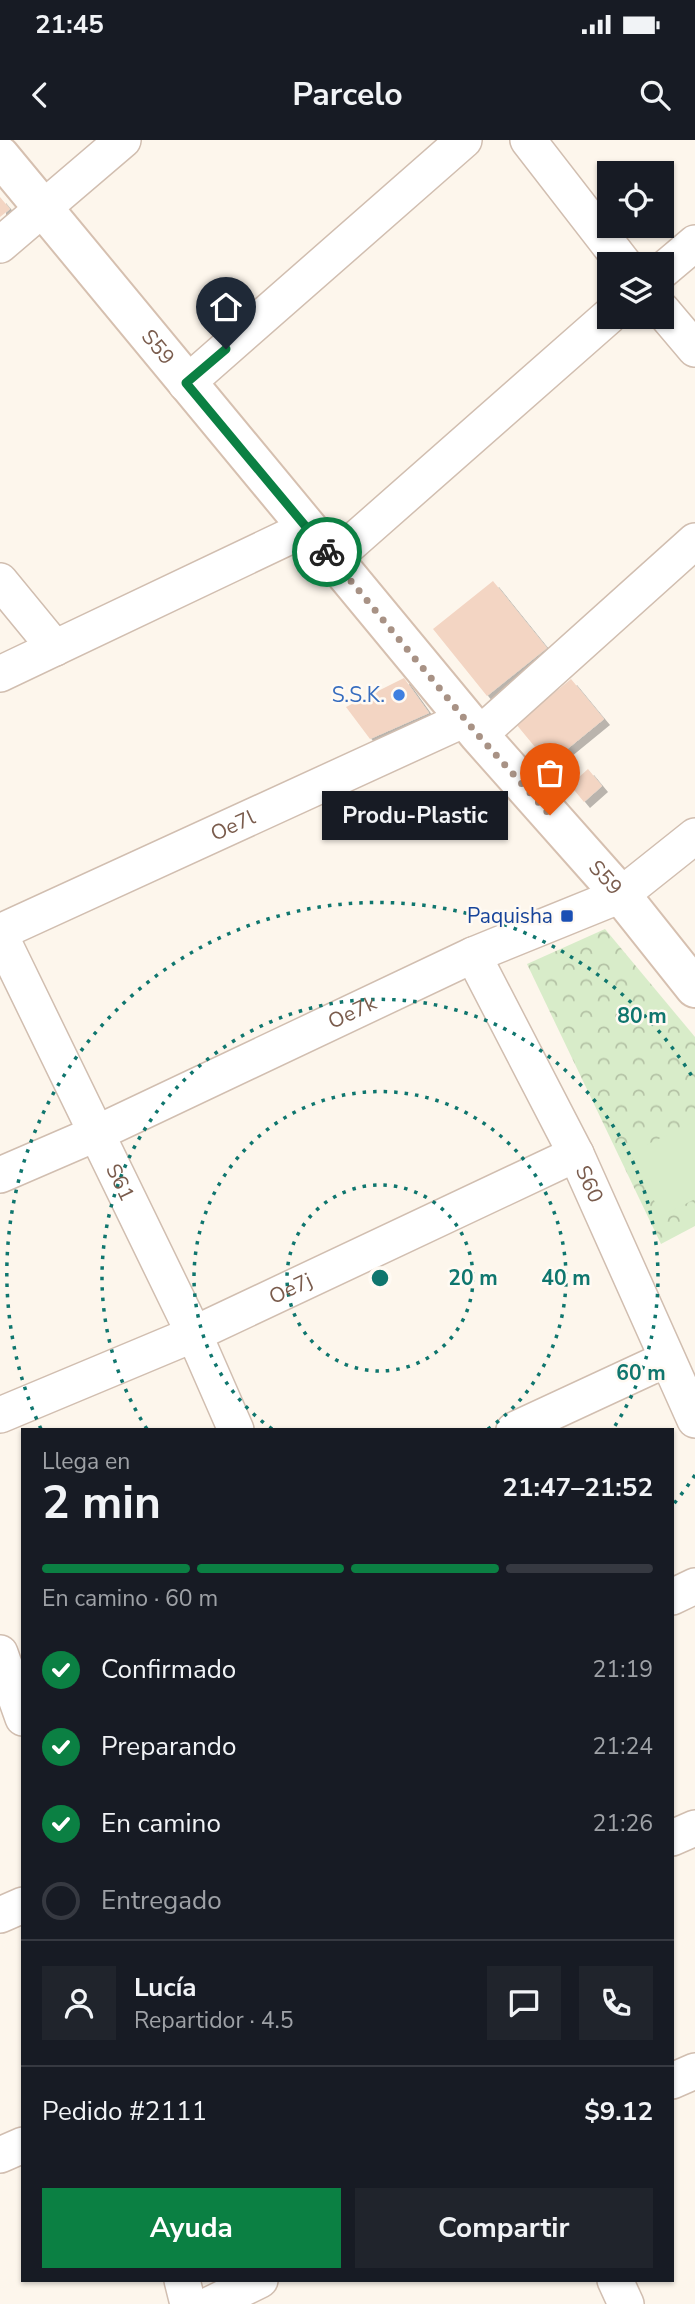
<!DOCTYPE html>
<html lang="es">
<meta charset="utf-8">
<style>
:root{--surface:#171b24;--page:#20242c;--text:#f1f3f6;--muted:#9ea1a6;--line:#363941;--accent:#0b8043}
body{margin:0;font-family:"Nunito Sans",sans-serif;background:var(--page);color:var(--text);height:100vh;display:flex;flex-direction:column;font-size:26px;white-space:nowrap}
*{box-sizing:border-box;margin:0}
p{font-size:23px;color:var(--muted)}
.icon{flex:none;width:38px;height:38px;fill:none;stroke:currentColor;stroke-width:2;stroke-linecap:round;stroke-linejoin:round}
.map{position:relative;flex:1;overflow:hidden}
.details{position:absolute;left:21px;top:1288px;width:653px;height:854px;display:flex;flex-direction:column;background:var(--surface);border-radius:0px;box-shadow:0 2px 5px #0004}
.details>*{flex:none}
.tools{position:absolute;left:597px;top:21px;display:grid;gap:14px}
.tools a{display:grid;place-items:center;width:77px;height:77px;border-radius:0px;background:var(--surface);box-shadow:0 2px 5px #0004;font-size:35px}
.pin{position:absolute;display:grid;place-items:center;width:60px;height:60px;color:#fff;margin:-72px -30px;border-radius:50% 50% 50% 0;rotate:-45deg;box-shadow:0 0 7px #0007}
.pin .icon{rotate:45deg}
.courier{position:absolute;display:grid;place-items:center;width:70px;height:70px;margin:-35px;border:5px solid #0b8043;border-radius:50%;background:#fff;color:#222;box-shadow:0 2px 9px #0007}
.bubble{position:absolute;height:49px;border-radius:0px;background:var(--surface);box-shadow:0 2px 5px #0004;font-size:23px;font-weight:700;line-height:49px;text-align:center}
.overview em{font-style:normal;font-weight:700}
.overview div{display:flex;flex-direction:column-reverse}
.overview{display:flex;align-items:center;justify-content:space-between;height:119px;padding:0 21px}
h1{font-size:46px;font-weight:700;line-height:52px}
.bar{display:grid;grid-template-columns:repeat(4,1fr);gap:10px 7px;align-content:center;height:84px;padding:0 21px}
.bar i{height:9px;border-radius:5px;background:var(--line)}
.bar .on{background:var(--accent)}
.bar p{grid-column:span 4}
.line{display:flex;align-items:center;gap:18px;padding:0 21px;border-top:2px solid var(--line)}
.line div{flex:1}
.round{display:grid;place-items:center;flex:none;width:74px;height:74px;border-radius:0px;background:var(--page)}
ol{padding:0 21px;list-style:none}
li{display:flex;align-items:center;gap:21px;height:77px}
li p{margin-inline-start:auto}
li .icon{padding:7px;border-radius:50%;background:var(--accent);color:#fff;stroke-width:4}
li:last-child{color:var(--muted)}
li i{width:38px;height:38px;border:4px solid var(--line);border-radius:50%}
.button{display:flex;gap:14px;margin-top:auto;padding:14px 21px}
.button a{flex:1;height:80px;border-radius:0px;background:var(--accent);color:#fff;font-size:28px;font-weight:700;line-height:80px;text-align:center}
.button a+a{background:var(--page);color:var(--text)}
.status{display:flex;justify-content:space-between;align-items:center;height:49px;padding:0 35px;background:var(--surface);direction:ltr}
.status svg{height:19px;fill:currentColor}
header{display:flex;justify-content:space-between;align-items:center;height:91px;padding:0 21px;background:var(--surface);font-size:32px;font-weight:700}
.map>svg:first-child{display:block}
.park{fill:url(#park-crowns)}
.pitch{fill:#d8ecc9}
.building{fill:#f3d5c3;filter:url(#shadow)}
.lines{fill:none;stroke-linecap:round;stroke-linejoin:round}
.street-casing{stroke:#d1beb0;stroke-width:38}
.secondary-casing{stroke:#d6c0b0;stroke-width:42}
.street{stroke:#fff;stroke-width:35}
.secondary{stroke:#fff;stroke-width:38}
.done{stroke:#a89285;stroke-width:7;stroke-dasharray:0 12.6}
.route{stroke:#0b8043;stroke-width:9}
.ring{fill:none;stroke:#0f766e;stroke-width:3.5;stroke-dasharray:3.5 7}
.shop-dot{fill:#3f7fe0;stroke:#fffaf3;stroke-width:2.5}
.transit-dot{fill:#1a4fb4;stroke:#fffaf3;stroke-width:2.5}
.labels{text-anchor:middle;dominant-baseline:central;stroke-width:5;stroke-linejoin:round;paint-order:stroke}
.street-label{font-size:21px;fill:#7a5c4d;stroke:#fffaf3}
.shop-label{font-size:21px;fill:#366cbe;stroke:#fffaf3;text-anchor:end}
.transit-label{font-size:21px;fill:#164399;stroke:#fffaf3;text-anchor:end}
.centre{fill:#0f766e;stroke:#fffaf3;stroke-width:3.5}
.ring-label{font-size:21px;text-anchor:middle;font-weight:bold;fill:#0f766e;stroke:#fffaf3;stroke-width:5;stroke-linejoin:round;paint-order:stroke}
</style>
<div class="status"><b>21:45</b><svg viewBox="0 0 49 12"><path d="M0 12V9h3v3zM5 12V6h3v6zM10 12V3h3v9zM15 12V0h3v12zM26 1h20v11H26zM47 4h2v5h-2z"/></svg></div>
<header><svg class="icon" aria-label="back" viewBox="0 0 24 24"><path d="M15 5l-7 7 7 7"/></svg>Parcelo<svg class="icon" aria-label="search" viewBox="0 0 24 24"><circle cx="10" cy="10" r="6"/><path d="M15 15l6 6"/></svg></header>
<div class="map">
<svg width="695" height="2164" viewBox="0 0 695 2164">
<defs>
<pattern id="park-crowns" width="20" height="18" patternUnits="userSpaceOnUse" patternTransform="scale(1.75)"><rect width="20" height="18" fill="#d8ecc9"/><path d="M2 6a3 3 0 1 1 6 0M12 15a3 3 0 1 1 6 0" fill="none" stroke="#b4c2a5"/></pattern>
<filter id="shadow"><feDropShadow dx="6" dy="6" stdDeviation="0" flood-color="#0004"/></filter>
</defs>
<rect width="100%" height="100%" fill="#fdf6ec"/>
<path class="park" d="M605 789 695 897V1086L661 1104 527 824Z"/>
<path class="pitch" d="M695 981V1059L662 1076 630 1013Z"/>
<path class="building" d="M0 57 10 69 0 77Z
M493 441 547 508 487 556 433 489Z
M404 538 429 573 370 599 346 567Z
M571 539 604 579 549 624 516 584Z
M588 629 602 646 584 662 570 645Z"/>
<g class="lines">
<g class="street-casing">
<g id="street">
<path d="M528 0 624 124"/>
<path d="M0 105 123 0"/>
<path d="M662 131 695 103"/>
<path d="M662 170 695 209"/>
<path d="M186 244 464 0"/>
<path d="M333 419 609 176"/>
<path d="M0 441 55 508"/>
<path d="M0 534 307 388"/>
<path d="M479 595 695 401"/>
<path id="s1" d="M0 792 465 579"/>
<path id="s2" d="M0 795 194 1194 236 1290"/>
<path id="s3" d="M473 815 576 1014 695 1280"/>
<path id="s4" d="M0 1035 95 994 473 815 621 755 695 696"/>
<path id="s5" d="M0 1275 194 1194 576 1014"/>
<path d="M514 1290 667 1219"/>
<path d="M672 1457 695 1446"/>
<path d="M0 1513 23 1578"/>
<path d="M672 1698 695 1688"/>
<path d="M0 1775 23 1765"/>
<path d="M672 1941 695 1931"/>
<path d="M0 2015 23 2005"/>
<path d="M182 2140 188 2164"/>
<path d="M615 2140 626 2164"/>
<path d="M211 2164 260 2140"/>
</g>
</g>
<g class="secondary-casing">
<g id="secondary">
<path id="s6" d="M0 16 479 595 621 755 695 848"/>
</g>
</g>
<use href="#street" class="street"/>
<use href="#secondary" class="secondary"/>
</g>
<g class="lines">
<path class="done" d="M327 412 478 595 550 675"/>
<path class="route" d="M226 209 186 243 327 412"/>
</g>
<g class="ring">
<circle cx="380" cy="1138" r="93"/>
<path d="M272 1289A186 186 0 1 1 488 1289"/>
<path d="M147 1289A278 278 0 1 1 613 1289"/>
<path d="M695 1335A371 371 0 0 1 672 1366M41 1289A371 371 0 0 1 695 941"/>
</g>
<circle class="shop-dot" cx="399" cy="555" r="7"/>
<rect class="transit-dot" x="560" y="769" width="14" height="14" rx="3.5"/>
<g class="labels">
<g class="street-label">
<text stroke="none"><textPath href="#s6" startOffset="248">S59</textPath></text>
<text stroke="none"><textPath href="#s1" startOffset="256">Oe7l</textPath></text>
<text stroke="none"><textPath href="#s6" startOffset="942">S59</textPath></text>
<text stroke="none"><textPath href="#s4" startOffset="388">Oe7k</textPath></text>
<text stroke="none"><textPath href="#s2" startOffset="275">S61</textPath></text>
<text stroke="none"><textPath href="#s3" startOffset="257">S60</textPath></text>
<text stroke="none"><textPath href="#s5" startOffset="317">Oe7j</textPath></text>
</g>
<g class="shop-label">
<text x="385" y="555">S.S.K.</text>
</g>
<g class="transit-label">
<text x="553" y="776">Paquisha</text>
</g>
</g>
<circle cx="380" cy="1138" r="10" class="centre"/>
<g class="ring-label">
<text x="642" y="883">80 m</text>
<text x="473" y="1145">20 m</text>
<text x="566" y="1145">40 m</text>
<text x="641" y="1240">60 m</text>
</g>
</svg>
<div class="tools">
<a><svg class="icon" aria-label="locate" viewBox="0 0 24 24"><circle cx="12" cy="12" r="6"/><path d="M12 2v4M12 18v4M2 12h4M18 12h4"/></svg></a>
<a><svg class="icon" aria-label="layers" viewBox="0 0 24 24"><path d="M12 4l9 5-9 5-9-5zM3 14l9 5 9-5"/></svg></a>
</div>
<div class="pin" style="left:550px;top:675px;background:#ea580c"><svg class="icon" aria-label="bag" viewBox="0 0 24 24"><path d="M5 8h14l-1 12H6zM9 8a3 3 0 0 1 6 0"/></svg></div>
<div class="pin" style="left:226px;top:209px;background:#1f2937"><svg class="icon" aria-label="home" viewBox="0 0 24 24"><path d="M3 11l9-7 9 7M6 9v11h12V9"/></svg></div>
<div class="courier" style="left:327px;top:412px"><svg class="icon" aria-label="bike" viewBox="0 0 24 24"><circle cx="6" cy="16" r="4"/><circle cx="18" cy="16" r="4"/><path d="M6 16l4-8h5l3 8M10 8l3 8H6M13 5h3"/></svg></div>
<div class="bubble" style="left:322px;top:651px;width:186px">Produ-Plastic</div>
<section class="details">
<div class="overview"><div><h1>2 min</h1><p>Llega en</p></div><em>21:47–21:52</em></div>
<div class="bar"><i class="on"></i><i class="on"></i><i class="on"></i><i></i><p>En camino · 60 m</p></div>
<ol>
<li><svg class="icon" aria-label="check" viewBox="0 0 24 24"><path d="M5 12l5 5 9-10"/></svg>Confirmado<p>21:19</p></li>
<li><svg class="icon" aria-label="check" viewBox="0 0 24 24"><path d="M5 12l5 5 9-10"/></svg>Preparando<p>21:24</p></li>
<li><svg class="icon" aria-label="check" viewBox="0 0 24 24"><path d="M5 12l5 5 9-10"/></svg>En camino<p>21:26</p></li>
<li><i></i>Entregado</li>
</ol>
<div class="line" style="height:126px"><a class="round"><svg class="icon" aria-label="person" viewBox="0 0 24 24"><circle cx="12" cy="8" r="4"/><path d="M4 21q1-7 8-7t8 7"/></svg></a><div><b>Lucía</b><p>Repartidor · 4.5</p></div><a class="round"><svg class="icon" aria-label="chat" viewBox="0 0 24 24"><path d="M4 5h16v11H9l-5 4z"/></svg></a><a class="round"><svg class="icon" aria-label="phone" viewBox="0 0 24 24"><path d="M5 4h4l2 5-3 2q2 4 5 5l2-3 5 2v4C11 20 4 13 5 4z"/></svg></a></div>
<div class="line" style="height:91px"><div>Pedido #2111</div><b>$9.12</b></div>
<div class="button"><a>Ayuda</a><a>Compartir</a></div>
</section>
</div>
